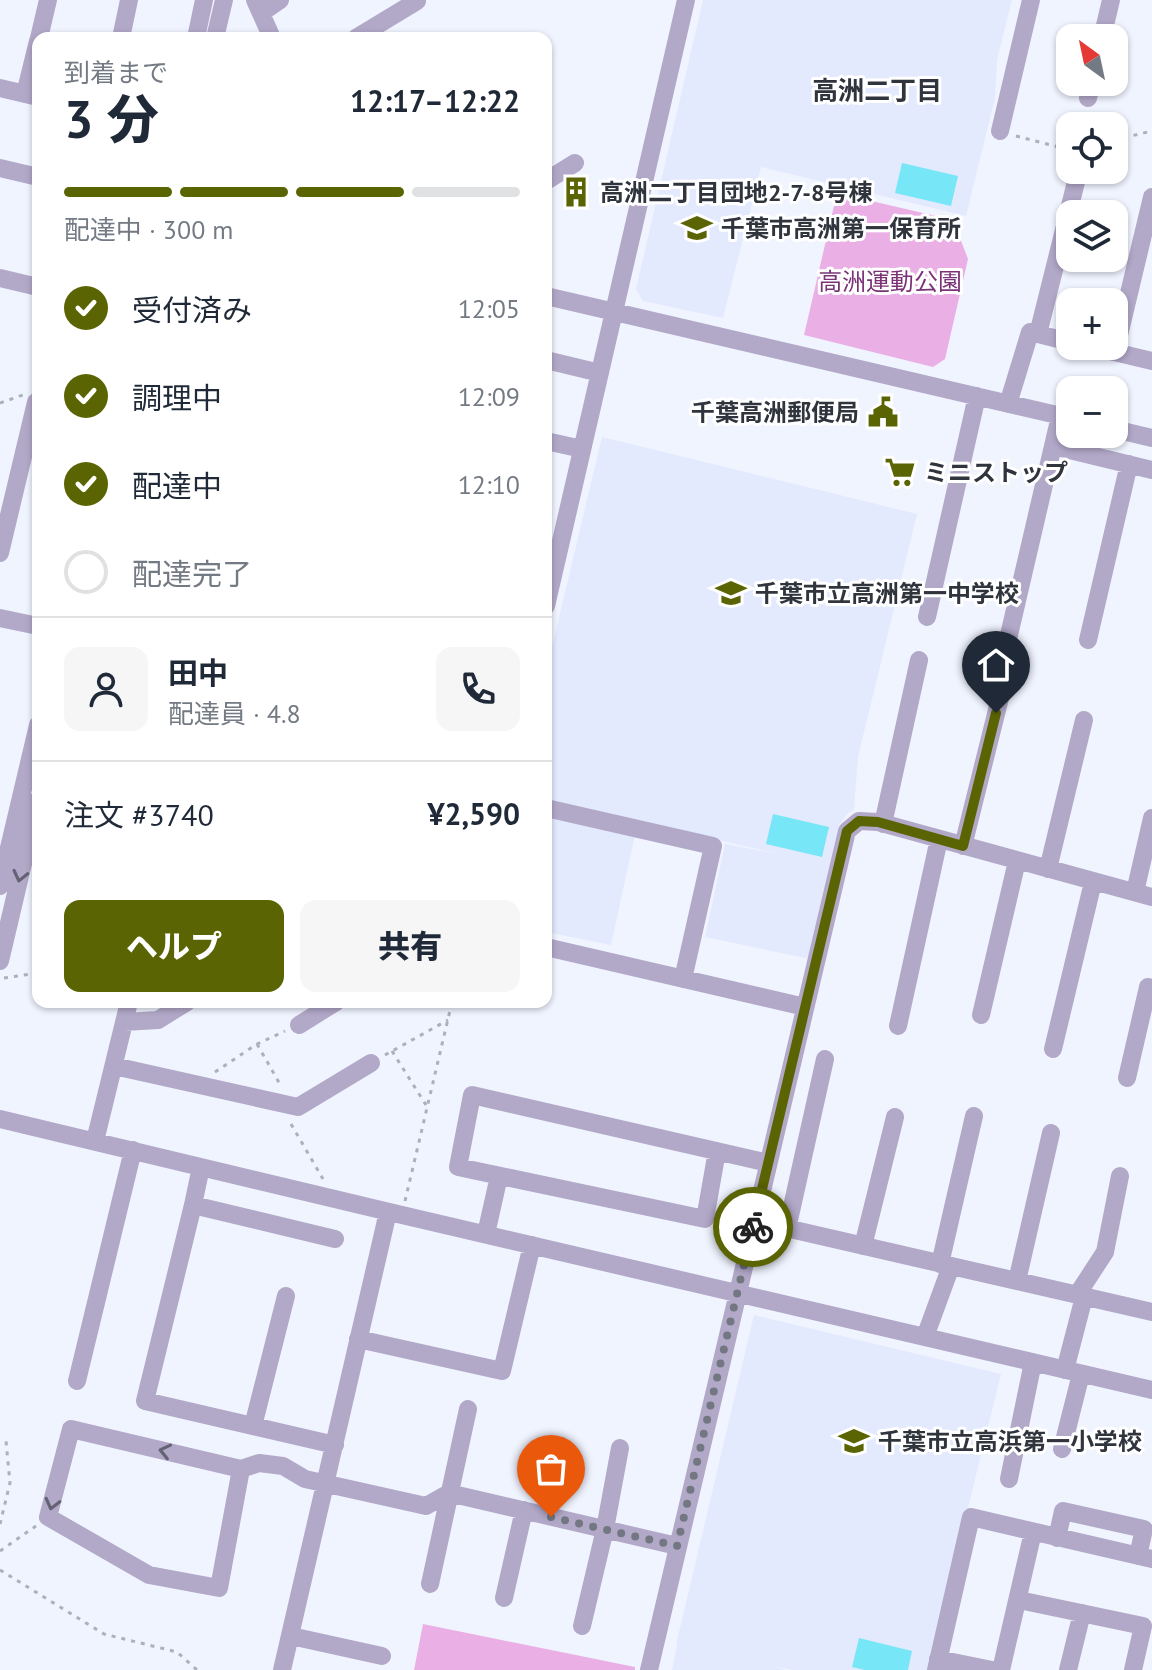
<!DOCTYPE html>
<html lang="ja">
<meta charset="utf-8">
<style>
:root{--surface:#fff;--page:#f6f6f7;--text:#1f2937;--muted:#747a83;--line:#e0e1e3;--accent:#5b6402}
body{margin:0;font-family:"PT Sans","Noto Sans JP",sans-serif;background:var(--page);color:var(--text);height:100vh;display:flex;flex-direction:column;font-size:30px;white-space:nowrap}
*{box-sizing:border-box;margin:0}
p{font-size:26px;color:var(--muted)}
.icon{flex:none;width:44px;height:44px;fill:none;stroke:currentColor;stroke-width:2;stroke-linecap:round;stroke-linejoin:round}
.map{position:relative;flex:1;overflow:hidden}
.sheet{position:absolute;left:32px;top:32px;width:520px;height:976px;display:flex;flex-direction:column;background:var(--surface);border-radius:16px;box-shadow:0 2px 6px #0004}
.sheet>*{flex:none}
.needle{width:52px;rotate:327deg}
.buttons{position:absolute;left:1056px;top:24px;display:grid;gap:16px}
.buttons a{display:grid;place-items:center;width:72px;height:72px;border-radius:16px;background:var(--surface);box-shadow:0 2px 6px #0004;font-size:40px}
.pin{position:absolute;display:grid;place-items:center;width:68px;height:68px;color:#fff;margin:-82px -34px;border-radius:50% 50% 50% 0;rotate:-45deg;box-shadow:0 0 8px #0007}
.pin .icon{rotate:45deg}
.courier{position:absolute;display:grid;place-items:center;width:80px;height:80px;margin:-40px;border:6px solid #5b6402;border-radius:50%;background:#fff;color:#222;box-shadow:0 2px 10px #0007}
.summary em{font-style:normal;font-weight:800}
.summary div{display:flex;flex-direction:column-reverse}
.summary{display:flex;align-items:center;justify-content:space-between;height:136px;padding:0 32px}
h1{font-size:52px;font-weight:800;line-height:60px}
.bar{display:grid;grid-template-columns:repeat(4,1fr);gap:12px 8px;align-content:center;height:96px;padding:0 32px}
.bar i{height:10px;border-radius:6px;background:var(--line)}
.bar .active{background:var(--accent)}
.bar p{grid-column:span 4}
.line{display:flex;align-items:center;gap:20px;padding:0 32px;border-top:2px solid var(--line)}
.line div{flex:1}
.round{display:grid;place-items:center;flex:none;width:84px;height:84px;border-radius:16px;background:var(--page)}
ol{padding:0 32px;list-style:none}
li{display:flex;align-items:center;gap:24px;height:88px}
li p{margin-inline-start:auto}
li .icon{padding:8px;border-radius:50%;background:var(--accent);color:#fff;stroke-width:4}
li:last-child{color:var(--muted)}
li i{width:44px;height:44px;border:4px solid var(--line);border-radius:50%}
.button{display:flex;gap:16px;margin-top:auto;padding:16px 32px}
.button a{flex:1;height:92px;border-radius:16px;background:var(--accent);color:#fff;font-size:32px;font-weight:800;line-height:92px;text-align:center}
.button a+a{background:var(--page);color:var(--text)}
.map>svg:first-child{display:block}
.built{fill:#e3eafe}
.green{fill:#eab0e5}
.water{fill:#77e6f6}
.lines{fill:none;stroke-linecap:round;stroke-linejoin:round}
.path{stroke:#acb0ba;stroke-width:3;stroke-dasharray:4 6;stroke-linecap:butt}
.minor{stroke:#b2a9c9;stroke-width:18}
.oneway{stroke:#646375}
.done{stroke:#737781;stroke-width:8;stroke-dasharray:0 14.4}
.route{stroke:#5b6402;stroke-width:10}
.labels{text-anchor:middle;dominant-baseline:central;stroke-width:6;stroke-linejoin:round;paint-order:stroke}
.poi-label{font-size:24px;font-weight:bold;fill:#30343d;stroke:#fff;text-anchor:start}
.park-label{font-size:24px;fill:#7a3377;stroke:#fff}
.neighbourhood-label{font-size:26px;font-weight:bold;fill:#30343d;stroke:#fff}
</style>
<div class="map">
<svg width="1152" height="1670" viewBox="0 0 1152 1670">
<rect width="100%" height="100%" fill="#f0f4ff"/>
<path class="built" d="M703 0H1012L997 60 995 98 966 216 761 167 723 318 643 301 636 289Z
M602 437 917 514 858 757 854 809 848 813 839 825 810 959 705 937 725 844 784 855 546 800V672Z
M546 816 635 835 611 945 546 932Z
M754 1315 1001 1374 928 1670H792L772 1666 786 1670H672L677 1645H676Z"/>
<path class="green" d="M837 193 953 220 968 259 945 359 933 367 804 335Z
M423 1624 635 1667V1670H414Z"/>
<path class="water" d="M902 163 958 176 951 206 895 193Z
M773 814 829 827 822 857 766 844Z
M859 1638 912 1651 908 1670H865L852 1667Z"/>
<g class="lines">
<path class="path" d="M1016 136 1070 150
M1114 140 1152 131
M0 403 23 395
M4 978 38 973
M257 1044 281 1086
M392 1051 426 1105
M385 1055 448 1020
M215 1072 257 1044 285 1031
M291 1124 323 1179
M405 1201 452 1002
M0 1524 10 1483 6 1441
M0 1551 36 1526
M0 1570 104 1634 177 1652 197 1670"/>
<path class="minor" d="M255 0 272 38
M261 13 280 0
M39 38 48 0
M121 38 129 0
M196 38 204 0
M215 38 224 0
M356 38 417 1
M1102 38 1111 0
M0 88 38 97
M25 94 38 41
M1088 98 1092 82
M1000 131 1031 0
M0 168 38 177
M546 181 575 163
M0 278 38 287
M546 296 1070 418
M1038 334 1079 170
M1089 346 1152 361
M1115 352 1152 197
M546 360 600 373
M1008 404 1030 332 1070 342
M1114 429 1152 438
M546 441 582 449
M1053 446 1152 470
M0 553 36 402
M546 606 686 0
M927 617 977 396
M0 618 38 626
M1088 640 1129 464
M1003 661 1060 416
M546 808 713 846 683 979
M883 824 919 660
M963 846 1003 686
M1048 869 1084 720
M0 886 38 725
M1135 892 1152 818
M546 947 805 1007
M0 961 38 800
M981 1015 1017 861
M124 1022 158 1020 187 1002
M299 1025 336 1002
M898 1026 939 839
M1053 1049 1093 882
M114 1066 298 1107 371 1063
M1127 1078 1148 987 1152 988
M0 1119 402 1215 1152 1390
M95 1141 129 1002
M717 1151 705 1219 458 1167 472 1095 768 1163
M201 1167 193 1205 145 1401 335 1445
M193 1205 335 1239
M755 1221 1152 1312
M787 1229 825 1059
M486 1234 499 1176
M863 1246 895 1117
M940 1264 974 1116
M1017 1281 1051 1133
M1077 1295 1105 1252 1120 1176
M925 1337 951 1266
M358 1339 502 1371 532 1245
M1065 1370 1084 1297
M77 1381 133 1150
M253 1426 286 1296
M1062 1449 1081 1374
M241 1469 219 1588 149 1575 48 1517 71 1429 241 1469 259 1463 283 1466 305 1479 426 1506 449 1493 677 1546
M1009 1479 1033 1362
M1057 1538 1063 1511 1144 1529 1138 1556
M430 1584 468 1409
M504 1598 524 1510
M1019 1600 1143 1626 1133 1670
M582 1626 605 1529 620 1448
M291 1636 382 1656
M938 1659 992 1670
M282 1670 388 1212
M649 1670 847 831 859 821 878 822 1152 897
M936 1670 971 1517 1152 1559
M1001 1670 1033 1532
M1068 1670 1082 1613"/>
</g>
<defs><path id="oneway-chevron" d="M-2-3.5L2.5 0L-2 3.5" fill="none" stroke-width="1.6" stroke-linecap="round" stroke-linejoin="round" transform="scale(2)"/></defs>
<g class="oneway">
<use href="#oneway-chevron" transform="translate(20 876) rotate(103)"/>
<use href="#oneway-chevron" transform="translate(165 1451) rotate(-167)"/>
<use href="#oneway-chevron" transform="translate(52 1504) rotate(104)"/>
</g>
<g class="lines">
<path class="done" d="M551 1517 677 1546 753 1227"/>
<path class="route" d="M753 1227 847 831 859 821 878 822 963 846 996 713"/>
</g>
<defs>
<g id="building-bare" transform="scale(2.4)"><path d="M-4-6H4V6H1V3H-1V6H-4ZM-2.5-4.3h1.7v1.8h-1.7ZM.8-4.3h1.7v1.8H.8ZM-2.5-1h1.7V.8h-1.7ZM.8-1h1.7V.8H.8Z" fill="#5b6402" stroke="#fff" stroke-width="2.5" paint-order="stroke"/></g>
<g id="school-bare" transform="scale(2.4)"><path d="M0-5L7-2L0 1L-7-2ZM-4 1L0 2.5L4 1V4Q0 6-4 4Z" fill="#5b6402" stroke="#fff" stroke-width="2.5" paint-order="stroke"/></g>
<g id="civic-bare" transform="scale(2.4)"><path d="M-.6-6.5H3V-4.5H.6V-3L4-1V1h2V6H-6V1h2V-1L-.6-3ZM-1.2 2.5V6h2.4V2.5Z" fill="#5b6402" stroke="#fff" stroke-width="2.5" paint-order="stroke"/></g>
<g id="supermarket-bare" transform="scale(2.4)"><path d="M-6-5.5h2.5l.6 2H6L4.5 2H-2.5L-4.4-4H-6ZM-1.5 3.2a1.3 1.3 0 1 0 .1 0ZM3 3.2a1.3 1.3 0 1 0 .1 0Z" fill="#5b6402" stroke="#fff" stroke-width="2.5" paint-order="stroke"/></g>
</defs>
<g fill-rule="evenodd">
<use href="#building-bare" x="576" y="192"/>
<use href="#school-bare" x="697" y="228"/>
<use href="#civic-bare" x="883" y="412"/>
<use href="#supermarket-bare" x="900" y="472"/>
<use href="#school-bare" x="731" y="593"/>
<use href="#school-bare" x="854" y="1441"/>
</g>
<g class="labels">
<g class="poi-label">
<text x="600" y="192">高洲二丁目団地2-7-8号棟</text>
<text x="721" y="228">千葉市高洲第一保育所</text>
<text x="859" y="412" text-anchor="end">千葉高洲郵便局</text>
<text x="924" y="472">ミニストップ</text>
<text x="755" y="593">千葉市立高洲第一中学校</text>
<text x="878" y="1441">千葉市立高浜第一小学校</text>
</g>
<g class="park-label">
<text x="890" y="281">高洲運動公園</text>
</g>
<g class="neighbourhood-label">
<text x="877" y="90">高洲二丁目</text>
</g>
</g>
</svg>
<div class="buttons">
<a><svg class="needle" viewBox="-14 -14 28 28"><path d="M0-13l5 13h-10z" fill="#e53935"/><path d="M0 13l5-13h-10z" fill="#747a83"/></svg></a>
<a><svg class="icon" aria-label="locate" viewBox="0 0 24 24"><circle cx="12" cy="12" r="6"/><path d="M12 2v4M12 18v4M2 12h4M18 12h4"/></svg></a>
<a><svg class="icon" aria-label="layers" viewBox="0 0 24 24"><path d="M12 4l9 5-9 5-9-5zM3 14l9 5 9-5"/></svg></a>
<a>+</a>
<a>−</a>
</div>
<div class="pin" style="left:551px;top:1517px;background:#ea580c"><svg class="icon" aria-label="bag" viewBox="0 0 24 24"><path d="M5 8h14l-1 12H6zM9 8a3 3 0 0 1 6 0"/></svg></div>
<div class="pin" style="left:996px;top:713px;background:#1f2937"><svg class="icon" aria-label="home" viewBox="0 0 24 24"><path d="M3 11l9-7 9 7M6 9v11h12V9"/></svg></div>
<div class="courier" style="left:753px;top:1227px"><svg class="icon" aria-label="bike" viewBox="0 0 24 24"><circle cx="6" cy="16" r="4"/><circle cx="18" cy="16" r="4"/><path d="M6 16l4-8h5l3 8M10 8l3 8H6M13 5h3"/></svg></div>
<section class="sheet">
<div class="summary"><div><h1>3 分</h1><p>到着まで</p></div><em>12:17–12:22</em></div>
<div class="bar"><i class="active"></i><i class="active"></i><i class="active"></i><i></i><p>配達中 · 300 m</p></div>
<ol>
<li><svg class="icon" aria-label="check" viewBox="0 0 24 24"><path d="M5 12l5 5 9-10"/></svg>受付済み<p>12:05</p></li>
<li><svg class="icon" aria-label="check" viewBox="0 0 24 24"><path d="M5 12l5 5 9-10"/></svg>調理中<p>12:09</p></li>
<li><svg class="icon" aria-label="check" viewBox="0 0 24 24"><path d="M5 12l5 5 9-10"/></svg>配達中<p>12:10</p></li>
<li><i></i>配達完了</li>
</ol>
<div class="line" style="height:144px"><a class="round"><svg class="icon" aria-label="person" viewBox="0 0 24 24"><circle cx="12" cy="8" r="4"/><path d="M4 21q1-7 8-7t8 7"/></svg></a><div><b>田中</b><p>配達員 · 4.8</p></div><a class="round"><svg class="icon" aria-label="phone" viewBox="0 0 24 24"><path d="M5 4h4l2 5-3 2q2 4 5 5l2-3 5 2v4C11 20 4 13 5 4z"/></svg></a></div>
<div class="line" style="height:104px"><div>注文 #3740</div><b>¥2,590</b></div>
<div class="button"><a>ヘルプ</a><a>共有</a></div>
</section>
</div>
